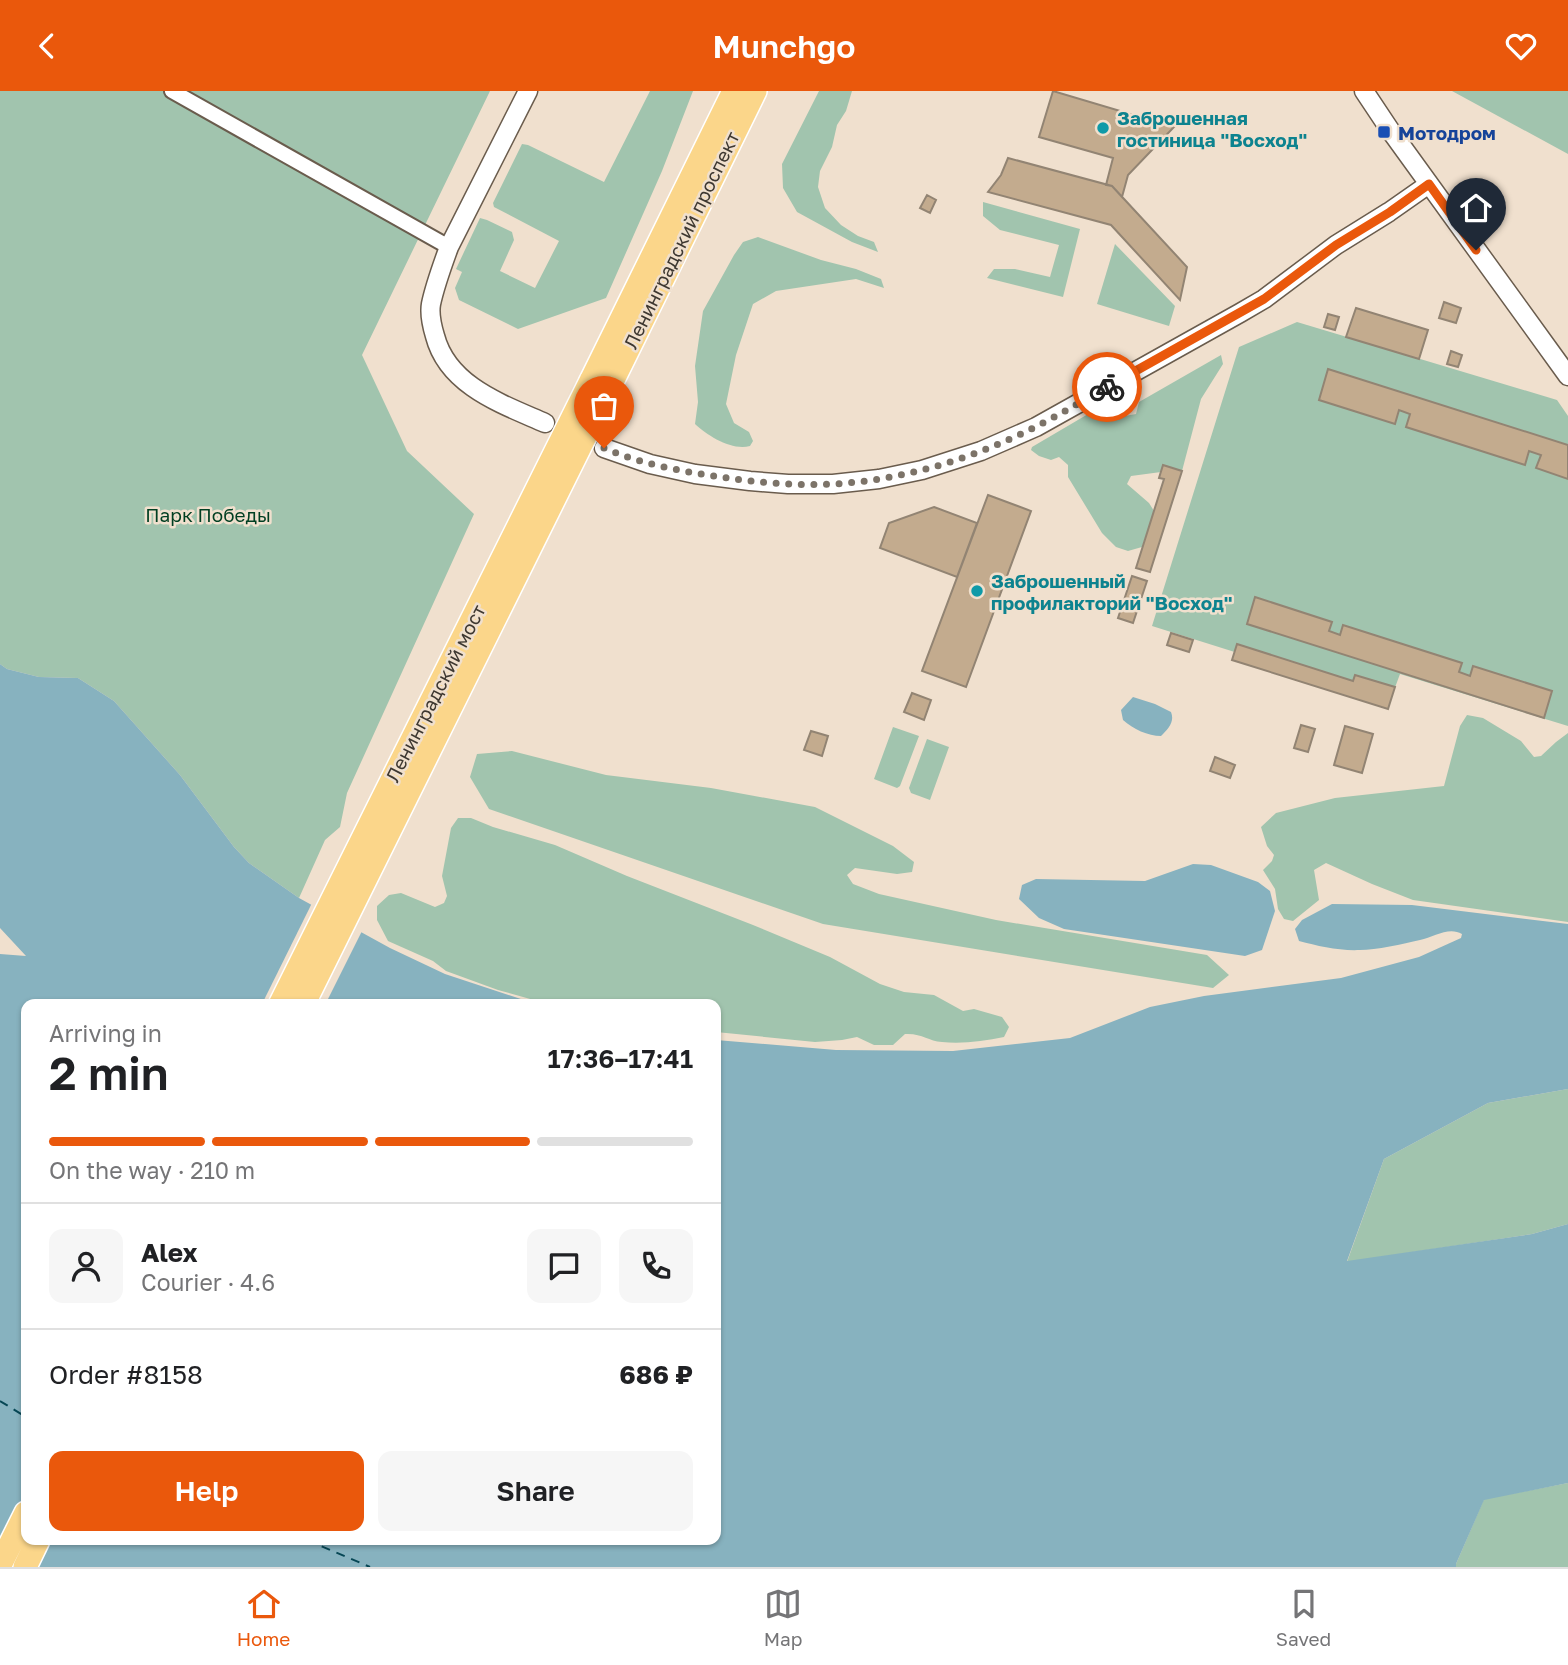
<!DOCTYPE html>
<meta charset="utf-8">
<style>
:root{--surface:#fff;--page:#f6f6f6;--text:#202124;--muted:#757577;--line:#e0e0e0;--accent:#ea580c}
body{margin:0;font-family:"Golos Text",sans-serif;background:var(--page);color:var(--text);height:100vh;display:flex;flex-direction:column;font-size:26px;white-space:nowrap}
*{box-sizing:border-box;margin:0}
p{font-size:23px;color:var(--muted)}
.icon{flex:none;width:38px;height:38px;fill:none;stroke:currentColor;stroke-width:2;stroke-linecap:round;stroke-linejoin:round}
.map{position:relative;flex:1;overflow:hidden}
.side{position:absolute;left:21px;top:908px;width:700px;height:546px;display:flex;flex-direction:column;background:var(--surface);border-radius:14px;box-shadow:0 2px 5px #0004}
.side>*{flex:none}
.pin{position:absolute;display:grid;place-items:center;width:60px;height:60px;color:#fff;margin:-72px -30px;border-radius:50% 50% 50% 0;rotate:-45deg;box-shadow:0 0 7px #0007}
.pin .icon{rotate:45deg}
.courier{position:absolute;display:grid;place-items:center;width:70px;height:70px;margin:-35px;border:5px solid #ea580c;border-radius:50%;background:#fff;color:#222;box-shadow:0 2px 9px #0007}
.summary em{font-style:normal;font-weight:600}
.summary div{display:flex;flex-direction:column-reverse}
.summary{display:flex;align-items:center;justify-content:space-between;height:119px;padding:0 28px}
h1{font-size:46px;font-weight:600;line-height:52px}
.bar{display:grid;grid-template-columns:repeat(4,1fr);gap:10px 7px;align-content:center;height:84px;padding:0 28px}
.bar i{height:9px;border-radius:5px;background:var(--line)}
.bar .active{background:var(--accent)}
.bar p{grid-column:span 4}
.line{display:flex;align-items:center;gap:18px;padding:0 28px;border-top:2px solid var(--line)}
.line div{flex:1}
.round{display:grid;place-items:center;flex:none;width:74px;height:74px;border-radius:14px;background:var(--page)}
.button{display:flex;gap:14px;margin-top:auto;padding:14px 28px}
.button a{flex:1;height:80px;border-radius:14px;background:var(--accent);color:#fff;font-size:28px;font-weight:600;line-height:80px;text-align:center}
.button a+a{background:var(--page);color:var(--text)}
header{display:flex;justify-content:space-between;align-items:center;height:91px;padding:0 28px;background:var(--accent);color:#fff;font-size:32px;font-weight:600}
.tabs{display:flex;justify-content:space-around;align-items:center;height:98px;border-top:2px solid var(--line);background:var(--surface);font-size:19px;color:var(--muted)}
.tabs a{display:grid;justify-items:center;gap:4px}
.tabs .active{color:var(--accent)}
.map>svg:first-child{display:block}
.green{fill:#a1c4ae}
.water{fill:#87b2bf}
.pier{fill:#f0e0ce}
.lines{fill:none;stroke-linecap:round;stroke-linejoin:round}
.ferry{stroke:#074755;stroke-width:2;stroke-dasharray:9 7;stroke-linecap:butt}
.building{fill:#c3ab8e;stroke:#928473;stroke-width:2}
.minor-casing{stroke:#6a5c4d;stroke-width:18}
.tertiary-casing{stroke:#6a5c4d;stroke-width:21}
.primary-casing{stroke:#fff;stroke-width:26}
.minor{stroke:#fff;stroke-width:14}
.tertiary{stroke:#fff;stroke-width:18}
.primary{stroke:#fbd68a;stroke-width:23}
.primary-bridge-casing{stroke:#fff;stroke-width:26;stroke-linecap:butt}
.primary-bridge{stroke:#fbd68a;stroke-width:23}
.done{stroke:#7c7368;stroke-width:7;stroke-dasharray:0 12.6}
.route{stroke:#ea580c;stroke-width:9}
.culture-dot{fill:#0f9aa8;stroke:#f0e0ce;stroke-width:2.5}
.transit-dot{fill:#1a4fb4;stroke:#f0e0ce;stroke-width:2.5}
.labels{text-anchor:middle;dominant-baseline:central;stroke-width:5;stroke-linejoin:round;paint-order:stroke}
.culture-label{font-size:19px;font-weight:bold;fill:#0d838f;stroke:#f0e0ce;text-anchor:start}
.transit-label{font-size:19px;font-weight:bold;fill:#164399;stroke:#f0e0ce;text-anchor:start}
.street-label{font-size:19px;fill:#3e3831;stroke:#f0e0ce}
.park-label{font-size:19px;fill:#003f22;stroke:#f0e0ce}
</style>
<header><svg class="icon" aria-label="back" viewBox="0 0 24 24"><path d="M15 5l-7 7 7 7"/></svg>Munchgo<svg class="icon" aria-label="heart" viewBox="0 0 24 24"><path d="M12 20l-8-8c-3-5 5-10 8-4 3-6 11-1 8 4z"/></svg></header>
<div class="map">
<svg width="1568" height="1476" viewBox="0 0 1568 1476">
<rect width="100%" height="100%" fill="#f0e0ce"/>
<path class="green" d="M0 0H490L362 264 407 360 474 423 347 702 340 736 325 749 299 807 249 772 234 756 180 684 114 610 78 587 39 586 7 578 0 573Z
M650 0H693L662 80 606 207 518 238 459 209 455 197 462 181 456 178 480 127 487 129 512 141 514 149 500 180 535 197 559 150 494 116 493 112 522 53 528 54 604 91Z
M819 0H852L846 20 837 34 832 56 820 80 818 96 825 117 841 134 858 145 874 151 878 161 852 151 797 121 783 97 782 73Z
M1452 0H1568V63Z
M983 111 1080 138 1063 206 987 187 994 178H1015L1050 186 1059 154 1000 139 983 125Z
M758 146 821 169 856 178 881 188 884 197 856 188 776 200 753 213 736 264 726 313 734 332 749 341 753 350 750 355C732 360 708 345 695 333L698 311 695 275 703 220 734 164 743 151Z
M1115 153 1175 215 1169 235 1097 213Z
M1297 231 1557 309 1568 325V635L1400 583 1390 610 1152 535 1239 256Z
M1221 264 1223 273 1201 308 1182 380 1163 374 1161 381 1131 385 1127 393 1149 412 1154 420 1142 456 1128 460 1116 456 1102 442 1068 386V374L1059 366 1051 369 1039 365 1031 359 1032 356 1100 316 1122 317 1125 325 1136 323 1139 311Z
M1467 624 1483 627 1521 650 1534 666 1541 665 1556 651 1568 642V831L1413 809 1372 793 1326 772 1314 779 1319 809 1293 830 1284 828 1278 818 1275 798 1263 779 1272 770 1274 764 1267 755 1261 736 1276 722 1335 707 1444 695 1460 635Z
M893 636 919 645 900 695 897 697 874 688Z
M927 648 949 656 930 709 911 702 909 697Z
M512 660 606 684 711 697 815 716 893 755 914 771 912 781 897 783 855 777 847 784 853 793 879 803 996 829 1207 864 1229 884 1213 897 823 833 489 718 470 686 477 663Z
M458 727H471L493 736 555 754 627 785 753 834 830 866 880 893 904 901 934 904 963 920 974 918 1002 926 1009 936 1004 946C984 950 963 953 942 951 928 950 922 942 905 943L893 954H874L857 946 842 949 815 951 716 941V914L548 913 498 899 446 880 433 870 388 850 377 829V815L389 804 401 802 435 816 444 812 447 805 442 785 451 737Z
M1568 998V1133L1532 1143 1347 1171 1384 1068 1488 1012Z
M1568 1392V1476H1456V1473L1484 1408Z"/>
<path class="water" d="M0 573 7 578 39 586 78 587 114 610 180 684 234 756 249 772 299 807 390 857 445 883 536 913 26 914V1449H716V949L836 959 953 960 1070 947 1150 916 1204 905 1341 887 1419 866 1461 847 1462 843C1449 835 1434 846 1420 849 1403 853 1376 859 1360 859 1339 860 1318 855 1299 850L1295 838 1302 829 1332 813 1412 814 1568 833V998L1488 1012 1384 1068 1347 1170 1532 1143 1568 1133V1392L1484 1409 1456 1473V1476H36L0 1466V863L26 865 0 837Z
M1133 606 1155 613 1171 621C1175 631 1168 638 1161 645 1148 645 1133 638 1123 629L1121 619Z
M1193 773 1211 774 1258 791 1270 800 1275 820 1262 859 1245 865 1064 838 1039 827 1019 808 1022 794 1036 788 1145 790Z"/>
<path class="pier" d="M313 810 363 838 325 914 262 913Z"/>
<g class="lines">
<path class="ferry" d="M0 1310 26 1326
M307 1449 370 1476"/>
</g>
<path class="building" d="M1053 0 1174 36 1128 84 1122 106 1112 95 1106 94 1113 67 1039 46Z
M1008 67 1112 95 1187 176 1180 209 1111 134 988 101 1001 84Z
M927 104 936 109 930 122 920 117Z
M1444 211 1461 217 1456 232 1439 227Z
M1356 217 1428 239 1419 268 1346 246Z
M1328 223 1339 226 1335 239 1324 236Z
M1451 260 1462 264 1458 276 1447 273Z
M1328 278 1568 354V388L1536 377 1541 364 1529 360 1525 374 1406 336 1410 323 1399 319 1395 333 1319 309Z
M1163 374 1182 380 1150 481 1136 477 1164 388 1159 387Z
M988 404 1031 420 966 596 922 580Z
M934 416 977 432 957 486 880 457 889 432Z
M1132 485 1147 490 1133 532 1118 527Z
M1255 506 1332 531 1329 540 1340 544 1343 534 1462 572 1459 581 1470 585 1473 575 1552 600 1544 627 1247 533Z
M1171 542 1193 549 1189 561 1167 554Z
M1237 553 1353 590 1355 584 1395 596 1388 618 1232 569Z
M912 602 931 609 924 629 904 621Z
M1301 634 1315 638 1308 661 1294 657Z
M1345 635 1373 643 1362 682 1334 674Z
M811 640 828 645 822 665 804 659Z
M1215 666 1235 674 1230 687 1210 680Z"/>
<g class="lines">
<g class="minor-casing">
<path id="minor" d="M172 0 449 156"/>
</g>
<g class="tertiary-casing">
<path id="tertiary" d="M528 0 449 156C442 175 435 194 431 213 429 224 432 235 435 245 448 295 502 313 545 332
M1364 0 1390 39 1568 285
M604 357 650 373 695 383 750 390 788 393H833L879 388 922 379 981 360 1036 336 1240 222 1264 208 1336 154 1389 121 1429 93"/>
</g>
<g class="primary-casing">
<path id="primary" d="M591 290 734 0
M608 299 755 0
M0 1474 26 1422
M25 1476 38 1449"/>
</g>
<use href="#minor" class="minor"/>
<use href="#tertiary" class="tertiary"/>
<use href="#primary" class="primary"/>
<g class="primary-bridge-casing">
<path id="primary-bridge" d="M280 914 591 290
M303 914 608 299"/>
</g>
<use href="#primary-bridge" class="primary-bridge"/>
</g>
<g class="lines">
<path class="done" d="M604 357C643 374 686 381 727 387 762 392 798 395 834 393 904 389 975 367 1037 335 1061 323 1084 309 1107 296"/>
<path class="route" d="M1107 296 1264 208 1336 154 1390 121 1429 93 1476 159"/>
</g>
<g class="culture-dot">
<circle cx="1103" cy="37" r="7"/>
<circle cx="977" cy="500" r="7"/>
</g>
<rect class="transit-dot" x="1377" y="34" width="14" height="14" rx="3.5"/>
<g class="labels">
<g class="culture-label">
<text x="1117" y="26">Заброшенная<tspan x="1117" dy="22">гостиница "Восход"</tspan></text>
<text x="991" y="489">Заброшенный<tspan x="991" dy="22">профилакторий "Восход"</tspan></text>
</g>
<g class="transit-label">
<text x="1398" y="41">Мотодром</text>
</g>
<g class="street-label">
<text transform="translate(681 149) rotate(-64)">Ленинградский проспект</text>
<text transform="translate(435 602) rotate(-63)">Ленинградский мост</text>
</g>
<g class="park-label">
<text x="208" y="423">Парк Победы</text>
</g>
</g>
</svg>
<div class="pin" style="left:604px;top:357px;background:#ea580c"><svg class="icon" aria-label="bag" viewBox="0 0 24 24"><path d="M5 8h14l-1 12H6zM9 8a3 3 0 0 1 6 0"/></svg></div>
<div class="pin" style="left:1476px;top:159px;background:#1f2937"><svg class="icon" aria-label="home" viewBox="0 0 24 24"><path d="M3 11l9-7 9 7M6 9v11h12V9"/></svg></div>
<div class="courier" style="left:1107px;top:296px"><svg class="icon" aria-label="bike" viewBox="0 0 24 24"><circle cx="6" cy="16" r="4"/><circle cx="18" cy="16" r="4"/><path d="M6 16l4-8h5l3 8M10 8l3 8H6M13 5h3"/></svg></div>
<section class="side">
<div class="summary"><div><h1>2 min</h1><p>Arriving in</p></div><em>17:36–17:41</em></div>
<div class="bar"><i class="active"></i><i class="active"></i><i class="active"></i><i></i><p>On the way · 210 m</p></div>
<div class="line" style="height:126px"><a class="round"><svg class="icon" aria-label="person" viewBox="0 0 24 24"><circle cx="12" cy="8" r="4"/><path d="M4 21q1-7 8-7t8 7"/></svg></a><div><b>Alex</b><p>Courier · 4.6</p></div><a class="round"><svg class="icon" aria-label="chat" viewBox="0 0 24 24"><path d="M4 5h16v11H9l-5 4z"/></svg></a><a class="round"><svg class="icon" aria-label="phone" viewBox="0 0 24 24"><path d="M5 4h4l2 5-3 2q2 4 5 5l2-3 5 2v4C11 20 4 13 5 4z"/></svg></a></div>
<div class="line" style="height:91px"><div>Order #8158</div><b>686 ₽</b></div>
<div class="button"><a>Help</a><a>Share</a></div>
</section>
</div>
<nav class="tabs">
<a class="active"><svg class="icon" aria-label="home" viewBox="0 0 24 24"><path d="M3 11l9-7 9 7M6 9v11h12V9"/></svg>Home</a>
<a><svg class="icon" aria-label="map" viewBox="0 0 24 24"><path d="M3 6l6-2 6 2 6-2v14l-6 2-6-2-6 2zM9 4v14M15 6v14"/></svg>Map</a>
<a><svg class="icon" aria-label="saved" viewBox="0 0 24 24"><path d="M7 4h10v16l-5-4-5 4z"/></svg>Saved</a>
</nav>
